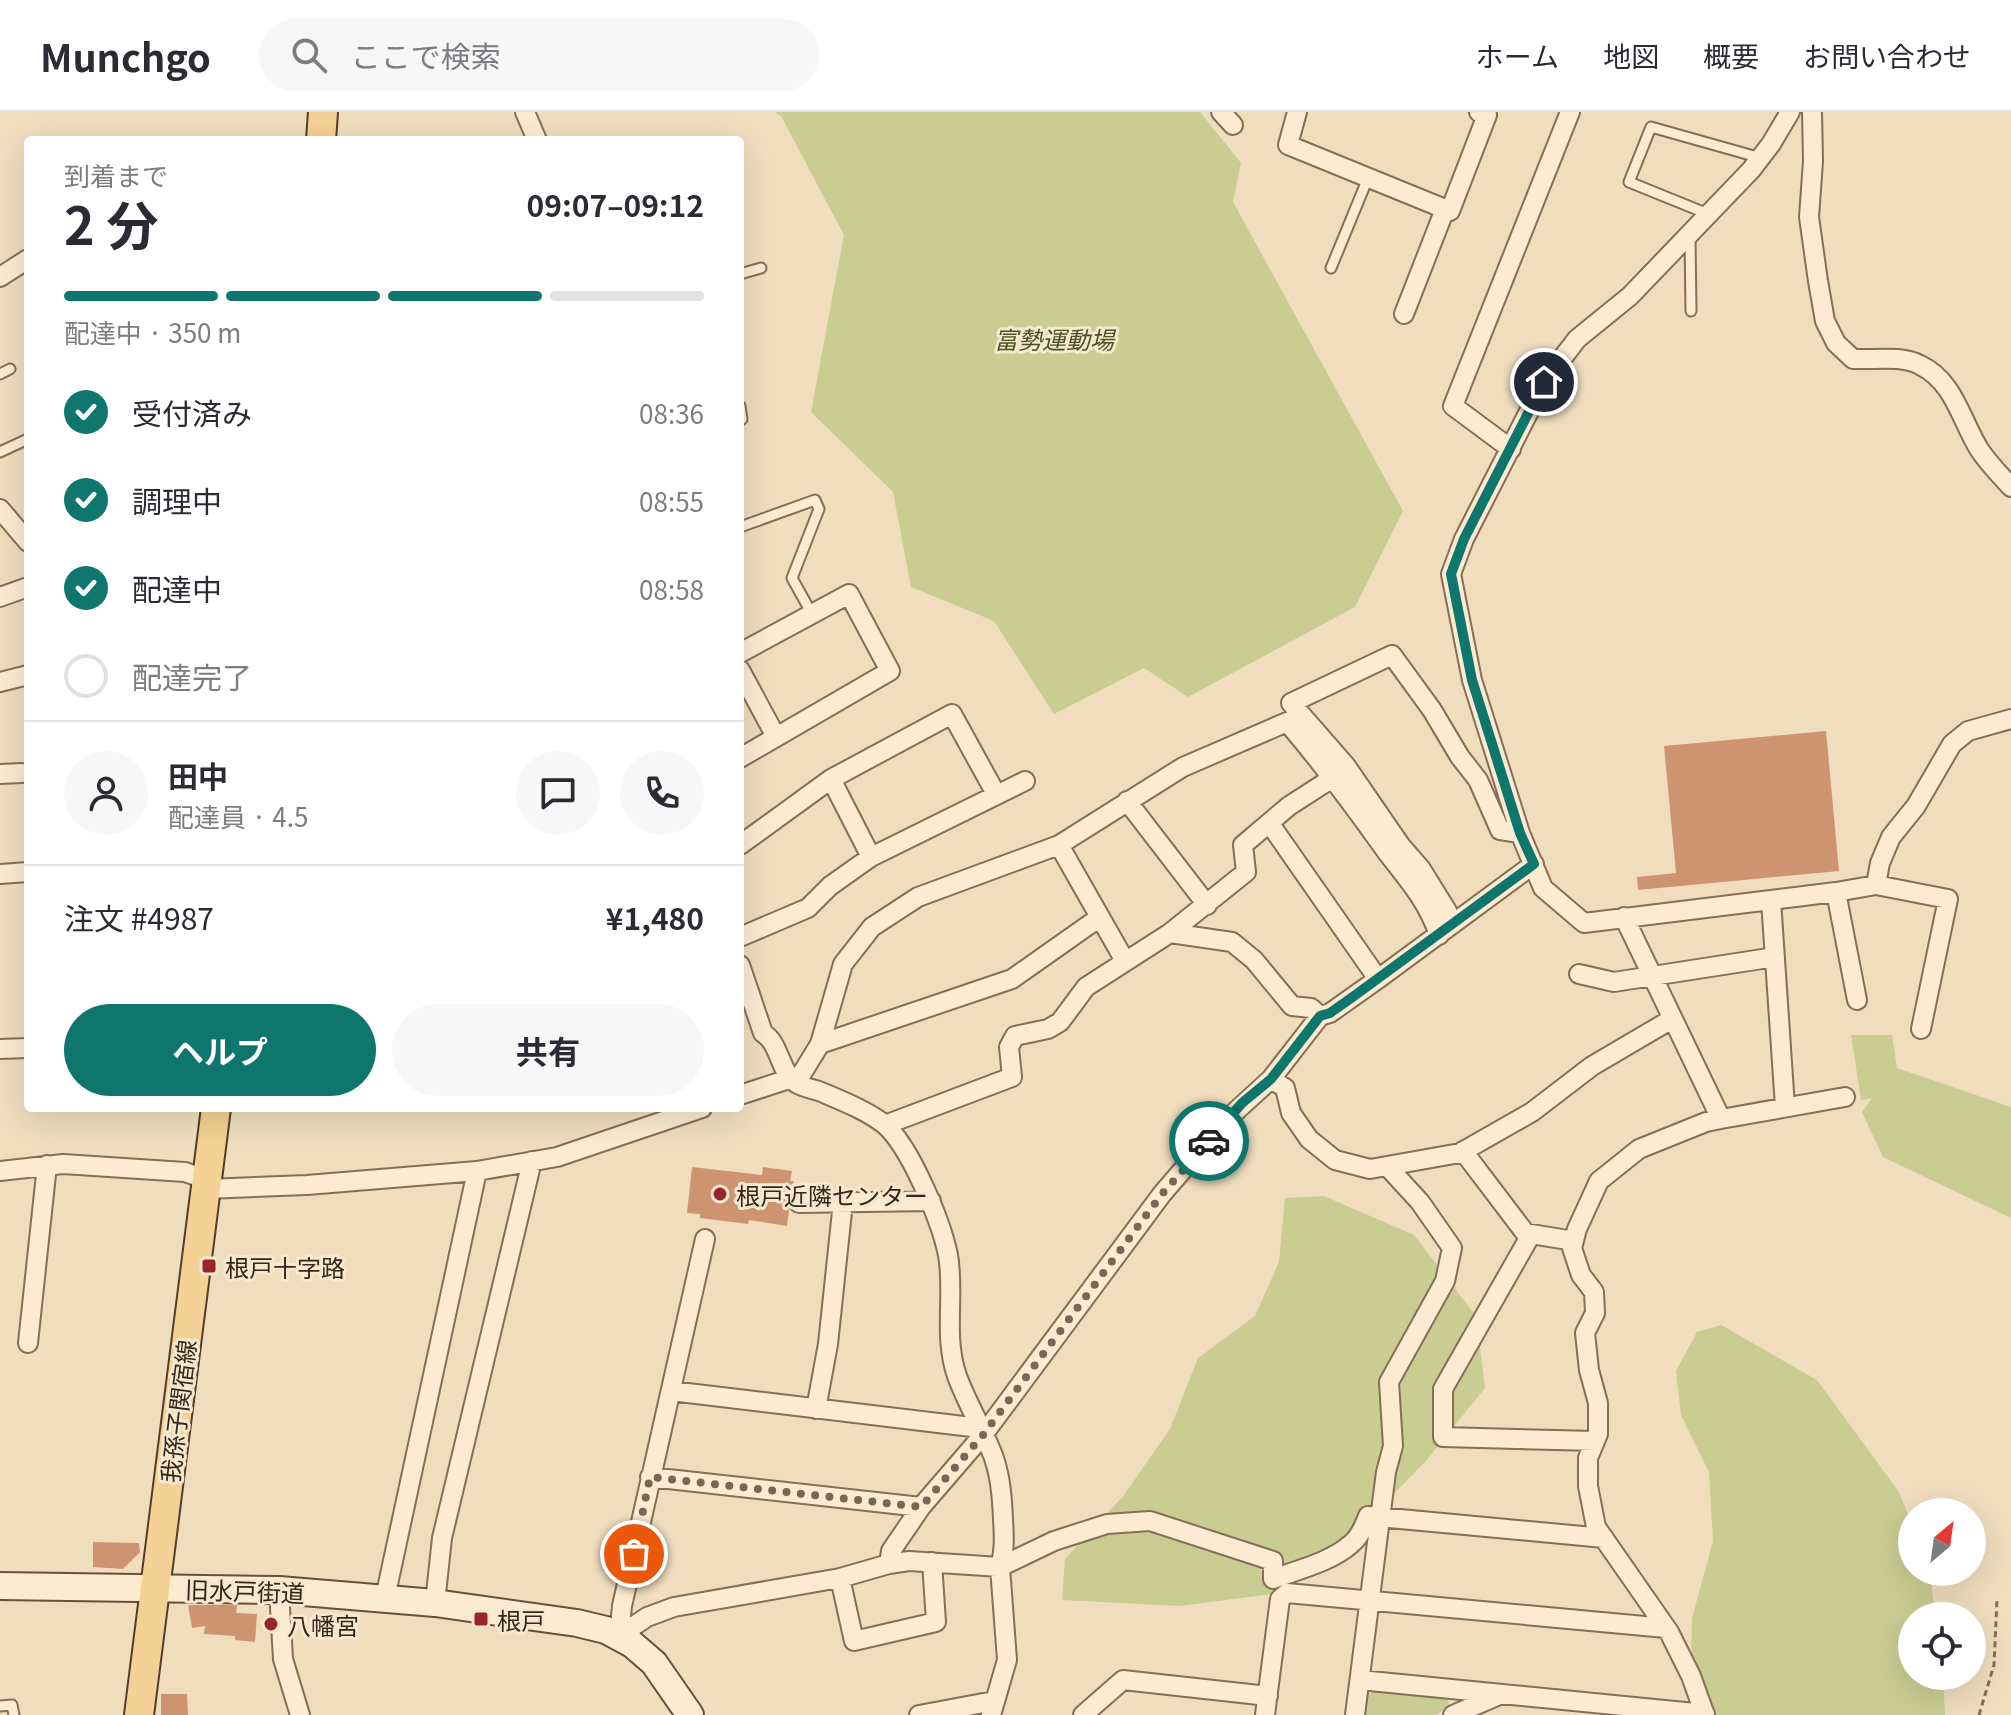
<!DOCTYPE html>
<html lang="ja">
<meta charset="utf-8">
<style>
:root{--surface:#fff;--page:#f7f7f7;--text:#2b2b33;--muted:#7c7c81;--line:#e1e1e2;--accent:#0f766e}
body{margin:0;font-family:Georgia,"Noto Sans JP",serif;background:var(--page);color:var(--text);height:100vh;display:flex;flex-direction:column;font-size:30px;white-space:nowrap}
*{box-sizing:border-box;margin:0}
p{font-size:26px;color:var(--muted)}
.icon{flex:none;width:44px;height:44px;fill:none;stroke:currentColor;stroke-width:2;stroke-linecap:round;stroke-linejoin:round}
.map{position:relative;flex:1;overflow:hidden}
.panel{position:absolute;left:24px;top:24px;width:720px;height:976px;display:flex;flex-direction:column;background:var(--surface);border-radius:8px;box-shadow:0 8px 32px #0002}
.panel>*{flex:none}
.needle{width:52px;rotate:29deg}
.buttons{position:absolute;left:1898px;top:1386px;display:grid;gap:16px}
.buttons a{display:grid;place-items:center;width:88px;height:88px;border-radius:50%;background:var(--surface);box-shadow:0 8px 32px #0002;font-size:40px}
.pin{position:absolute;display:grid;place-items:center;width:68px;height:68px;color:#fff;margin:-34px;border:4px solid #fff;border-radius:50%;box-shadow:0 2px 8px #0007}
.courier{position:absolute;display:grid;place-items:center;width:80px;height:80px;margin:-40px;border:6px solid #0f766e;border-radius:50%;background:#fff;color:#222;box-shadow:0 2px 10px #0007}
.overview em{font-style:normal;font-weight:700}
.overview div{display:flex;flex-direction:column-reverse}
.overview{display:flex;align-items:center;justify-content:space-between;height:136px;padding:0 40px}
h1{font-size:52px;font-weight:700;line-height:60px}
.bar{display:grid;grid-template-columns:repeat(4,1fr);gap:12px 8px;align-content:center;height:96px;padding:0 40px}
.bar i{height:10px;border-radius:6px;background:var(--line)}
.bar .current{background:var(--accent)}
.bar p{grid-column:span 4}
.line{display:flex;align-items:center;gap:20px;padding:0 40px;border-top:2px solid var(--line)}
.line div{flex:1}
.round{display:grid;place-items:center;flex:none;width:84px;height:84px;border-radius:42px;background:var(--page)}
ol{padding:0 40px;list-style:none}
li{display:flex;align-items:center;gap:24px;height:88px}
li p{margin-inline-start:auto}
li .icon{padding:8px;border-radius:50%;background:var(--accent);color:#fff;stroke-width:4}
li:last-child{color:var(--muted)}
li i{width:44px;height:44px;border:4px solid var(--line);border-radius:50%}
.cta{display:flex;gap:16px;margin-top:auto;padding:16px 40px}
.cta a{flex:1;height:92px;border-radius:48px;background:var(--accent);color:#fff;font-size:32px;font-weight:700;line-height:92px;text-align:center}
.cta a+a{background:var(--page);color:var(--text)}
header{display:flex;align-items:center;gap:48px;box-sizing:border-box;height:112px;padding:0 40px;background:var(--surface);border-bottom:2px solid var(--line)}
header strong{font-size:38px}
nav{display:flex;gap:44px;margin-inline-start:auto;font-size:28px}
.search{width:560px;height:72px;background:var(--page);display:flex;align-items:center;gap:20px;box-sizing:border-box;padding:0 28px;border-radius:44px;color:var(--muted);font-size:30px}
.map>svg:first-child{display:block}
.green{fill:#c9cd92}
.building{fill:#ce9472}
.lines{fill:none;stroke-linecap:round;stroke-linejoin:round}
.lane-casing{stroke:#876e56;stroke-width:13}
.street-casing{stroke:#876e56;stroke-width:22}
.secondary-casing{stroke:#694f3a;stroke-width:30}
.primary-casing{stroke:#553c2b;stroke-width:32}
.path{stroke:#876e56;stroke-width:3;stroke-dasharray:6 4;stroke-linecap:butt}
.lane{stroke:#faebd1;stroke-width:9}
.street{stroke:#faebd1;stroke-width:18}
.secondary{stroke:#faebd1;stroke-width:26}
.primary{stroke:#f4d194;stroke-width:28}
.done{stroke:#776754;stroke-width:8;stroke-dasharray:0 14.4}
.route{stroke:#0f766e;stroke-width:10}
.poi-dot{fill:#98252c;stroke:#f6e8ce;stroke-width:3}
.labels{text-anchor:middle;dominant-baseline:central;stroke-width:6;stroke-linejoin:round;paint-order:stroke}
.park-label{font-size:24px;font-style:italic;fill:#495321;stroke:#f6e8ce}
.poi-label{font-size:24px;fill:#36271b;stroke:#f6e8ce;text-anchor:start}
.street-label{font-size:24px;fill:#36271b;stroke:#f6e8ce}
</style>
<header>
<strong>Munchgo</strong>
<div class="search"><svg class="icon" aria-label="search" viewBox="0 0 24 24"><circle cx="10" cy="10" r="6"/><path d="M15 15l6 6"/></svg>ここで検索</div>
<nav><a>ホーム</a><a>地図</a><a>概要</a><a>お問い合わせ</a></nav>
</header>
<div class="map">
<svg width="2011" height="1603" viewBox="0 0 2011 1603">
<rect width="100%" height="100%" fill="#efddbe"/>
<path class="green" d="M775 0H1200L1241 51 1233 90 1403 399 1355 495 1188 585 1144 556 1054 602 994 509 911 475 893 380 811 300 844 123 781 4Z
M1851 923H1892L1897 956 2011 995V1106L1883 1045 1862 1000 1872 986 1861 988Z
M1324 1084 1414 1123 1476 1204 1485 1276 1426 1349 1361 1415 1272 1482 1179 1494 1062 1488 1065 1447 1124 1383 1170 1317 1198 1246 1255 1204 1279 1150 1285 1086Z
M1721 1213 1817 1268 1899 1380 1912 1412V1460H1930L1935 1504H1912V1564H1943L1945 1603H1710L1691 1555 1692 1506 1713 1429 1709 1360 1681 1303 1676 1259 1697 1220Z
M1373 1579 1448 1585 1449 1595 1436 1603H1363L1366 1585Z"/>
<path class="building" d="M1826 619 1839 759 1638 778 1637 765 1676 761 1664 634Z
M692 1055 762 1063 763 1055 792 1059 790 1069H794L787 1090 789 1098 787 1114 749 1108 748 1112 700 1106V1102L687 1101Z
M93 1430 139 1431 140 1440 123 1457 93 1455Z
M188 1493H237L236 1501 257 1502 255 1530 235 1528V1524L204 1522 205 1514 192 1516Z
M161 1582H187L188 1603H161Z"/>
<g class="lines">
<g class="lane-casing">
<path id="lane" d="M1708 102 1629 70 1651 15 1761 46
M1690 124 1691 199
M1331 156 1368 66
M740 162 761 156
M0 262 10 257
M740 294 742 307 740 309
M0 340 28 327
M740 415 815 388 819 397 792 466 812 502
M0 1594 12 1593 14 1603"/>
</g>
<g class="street-casing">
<path id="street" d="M525 0 537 28
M1221 0 1233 13
M1297 0 1288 33 1450 99 1487 3 1479 0
M1790 0 1771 32 1751 58 1630 184 1577 227 1544 270 1464 427 1451 462 1472 568 1520 721 1543 776 1584 811 1836 780 1876 773 1948 787 1921 917
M1812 0 1813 49 1809 105 1818 169 1825 209 1836 231 1853 247C1874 248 1902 243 1920 253 1954 269 1961 308 1979 337 1988 351 2000 363 2011 375
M0 165 28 147
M1404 202 1445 97
M1511 337 1453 294 1570 0
M0 397 28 430
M0 485 28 475
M740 541 849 482 890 559 740 646
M740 558 775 623
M0 570 28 563
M0 662 22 661
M831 667 871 745
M1127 689 1207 793
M1270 712 1378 867
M740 733 831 667 952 602 996 682
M1059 733 1125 849
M0 762 28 760
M1876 773 1880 751 1891 725 1916 694 1952 632 1968 619 2011 607
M1836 780 1857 888
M1771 788 1785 995
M1624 805 1721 1007 1706 1010 1639 1037 1599 1069 1577 1117 1572 1136 1581 1163 1594 1180 1595 1201 1585 1221 1589 1258 1598 1291V1322L1588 1346V1374L1596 1415 1669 1520 1691 1564 1705 1603
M1452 812 1447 799 1421 757 1401 734 1346 654 1291 591 1392 543 1432 598 1460 645 1478 668 1500 718 1520 721
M1170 821 1232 830 1254 848 1292 894 1311 896 1320 904
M740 825 808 796 830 774 871 745 1025 669
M740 853 763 921C780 931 779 959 796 971 802 975 812 977 819 979 840 988 866 998 884 1012 910 1034 941 1109 948 1143 955 1183 943 1224 957 1264 966 1289 980 1312 990 1336 1000 1358 1002 1383 1003 1407 1004 1424 1005 1439 1000 1455L1007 1548 991 1603
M1579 862 1614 870 1775 845
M820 932 1012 867 1100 805
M0 937 28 936
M1271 967 1285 976 1291 1001 1309 1027 1335 1048 1370 1057 1387 1054 1460 1041 1532 1000 1592 954 1672 907
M796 971 820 932 843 852 872 815 918 785 1059 733 1183 655 1287 610C1322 651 1354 694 1386 739 1408 768 1427 788 1439 823
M740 983 792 966
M1721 1007 1845 985
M885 1013 1012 965 1009 935 1015 924 1048 917 1060 910 1086 875 1170 821 1246 760 1243 733 1289 694 1334 665
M1463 1039 1529 1126 1443 1277V1325L1595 1329
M0 1059 63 1052 185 1060 208 1068
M206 1077 307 1073 477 1059 557 1045 702 996
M799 1091 931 1089
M1525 1121 1574 1129
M28 1231 47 1053
M671 1279 980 1316
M816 1297 828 1232 843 1090
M650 1365 921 1395
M889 1452 891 1439 921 1395 983 1323 1162 1082 1224 1010 1271 967 1320 904 1330 901 1378 867 1534 752
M840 1466 854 1529 936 1510 932 1450
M279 1478 283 1547 300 1603
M385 1486 477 1059
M435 1491 442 1426 532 1049
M619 1524 647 1505 674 1495 840 1466 889 1452 909 1449 1000 1455 1054 1429 1107 1412 1150 1409 1273 1449V1467C1297 1458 1331 1450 1351 1432 1360 1425 1364 1414 1368 1404L1604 1426
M619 1524 622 1494 705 1127
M1360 1568 1705 1602
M919 1603 994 1589
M1083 1603 1123 1568 1268 1584
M1265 1603 1280 1487 1287 1481 1666 1516
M1355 1603 1386 1360 1393 1334 1389 1270 1445 1169 1452 1136 1420 1090 1387 1054
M1453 1603 1497 1584"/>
</g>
<g class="secondary-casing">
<path id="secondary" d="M0 1474 279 1478 435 1491 577 1511 606 1518 632 1532 654 1551 690 1603"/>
</g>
<g class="primary-casing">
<path id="primary" d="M321 28 323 0
M139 1603 216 996"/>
</g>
<path class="path" d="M1979 1603 1994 1553 1997 1487"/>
<use href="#lane" class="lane"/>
<use href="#street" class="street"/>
<use href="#secondary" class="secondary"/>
<use href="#primary" class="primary"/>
</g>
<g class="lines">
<path class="done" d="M634 1442 650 1365 921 1395 983 1323 1162 1082 1209 1029"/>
<path class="route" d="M1209 1029 1242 991 1271 967 1320 904 1330 901 1354 884 1534 752 1520 721 1472 568 1451 462 1464 427 1544 270"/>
</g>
<g class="poi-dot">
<circle cx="720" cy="1082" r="8"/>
<rect x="201" y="1146" width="16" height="16" rx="4"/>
<rect x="473" y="1499" width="16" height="16" rx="4"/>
<circle cx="271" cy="1512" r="8"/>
</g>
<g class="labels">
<g class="park-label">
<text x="1054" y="226">富勢運動場</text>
</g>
<g class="poi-label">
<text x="736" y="1082">根戸近隣センター</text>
<text x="225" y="1154">根戸十字路</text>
<text x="497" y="1507">根戸</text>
<text x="287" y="1512">八幡宮</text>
</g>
<g class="street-label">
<text transform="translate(177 1299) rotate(-83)">我孫子関宿線</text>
<text transform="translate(245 1478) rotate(2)">旧水戸街道</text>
</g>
</g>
</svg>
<div class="buttons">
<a><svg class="needle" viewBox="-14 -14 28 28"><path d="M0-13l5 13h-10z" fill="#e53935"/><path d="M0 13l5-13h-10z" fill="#7c7c81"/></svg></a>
<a><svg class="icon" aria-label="locate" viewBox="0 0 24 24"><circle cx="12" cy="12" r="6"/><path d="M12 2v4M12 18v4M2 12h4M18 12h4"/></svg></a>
</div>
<div class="pin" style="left:634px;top:1442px;background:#ea580c"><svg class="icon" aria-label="bag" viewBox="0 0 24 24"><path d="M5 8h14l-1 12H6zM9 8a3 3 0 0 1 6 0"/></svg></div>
<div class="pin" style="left:1544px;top:270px;background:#1f2937"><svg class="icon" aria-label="home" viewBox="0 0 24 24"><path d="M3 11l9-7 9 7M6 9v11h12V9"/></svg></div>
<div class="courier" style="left:1209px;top:1029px"><svg class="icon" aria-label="car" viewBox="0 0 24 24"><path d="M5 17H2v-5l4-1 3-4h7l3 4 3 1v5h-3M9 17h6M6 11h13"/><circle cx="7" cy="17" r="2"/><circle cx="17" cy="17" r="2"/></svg></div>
<section class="panel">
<div class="overview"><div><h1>2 分</h1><p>到着まで</p></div><em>09:07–09:12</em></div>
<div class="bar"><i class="current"></i><i class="current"></i><i class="current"></i><i></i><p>配達中 · 350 m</p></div>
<ol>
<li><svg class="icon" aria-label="check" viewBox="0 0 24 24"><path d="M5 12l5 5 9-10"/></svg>受付済み<p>08:36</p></li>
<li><svg class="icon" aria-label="check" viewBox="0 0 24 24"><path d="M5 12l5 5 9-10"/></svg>調理中<p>08:55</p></li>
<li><svg class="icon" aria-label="check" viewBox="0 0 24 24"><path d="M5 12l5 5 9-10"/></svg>配達中<p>08:58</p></li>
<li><i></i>配達完了</li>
</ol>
<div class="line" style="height:144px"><a class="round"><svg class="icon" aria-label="person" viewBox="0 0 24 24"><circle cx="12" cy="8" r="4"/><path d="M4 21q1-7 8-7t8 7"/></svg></a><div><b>田中</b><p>配達員 · 4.5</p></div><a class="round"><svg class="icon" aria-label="chat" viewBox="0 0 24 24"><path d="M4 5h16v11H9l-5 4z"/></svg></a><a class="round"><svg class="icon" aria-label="phone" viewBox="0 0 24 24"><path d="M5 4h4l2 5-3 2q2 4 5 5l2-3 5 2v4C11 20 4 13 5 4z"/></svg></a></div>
<div class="line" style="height:104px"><div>注文 #4987</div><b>¥1,480</b></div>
<div class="cta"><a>ヘルプ</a><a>共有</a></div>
</section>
</div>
